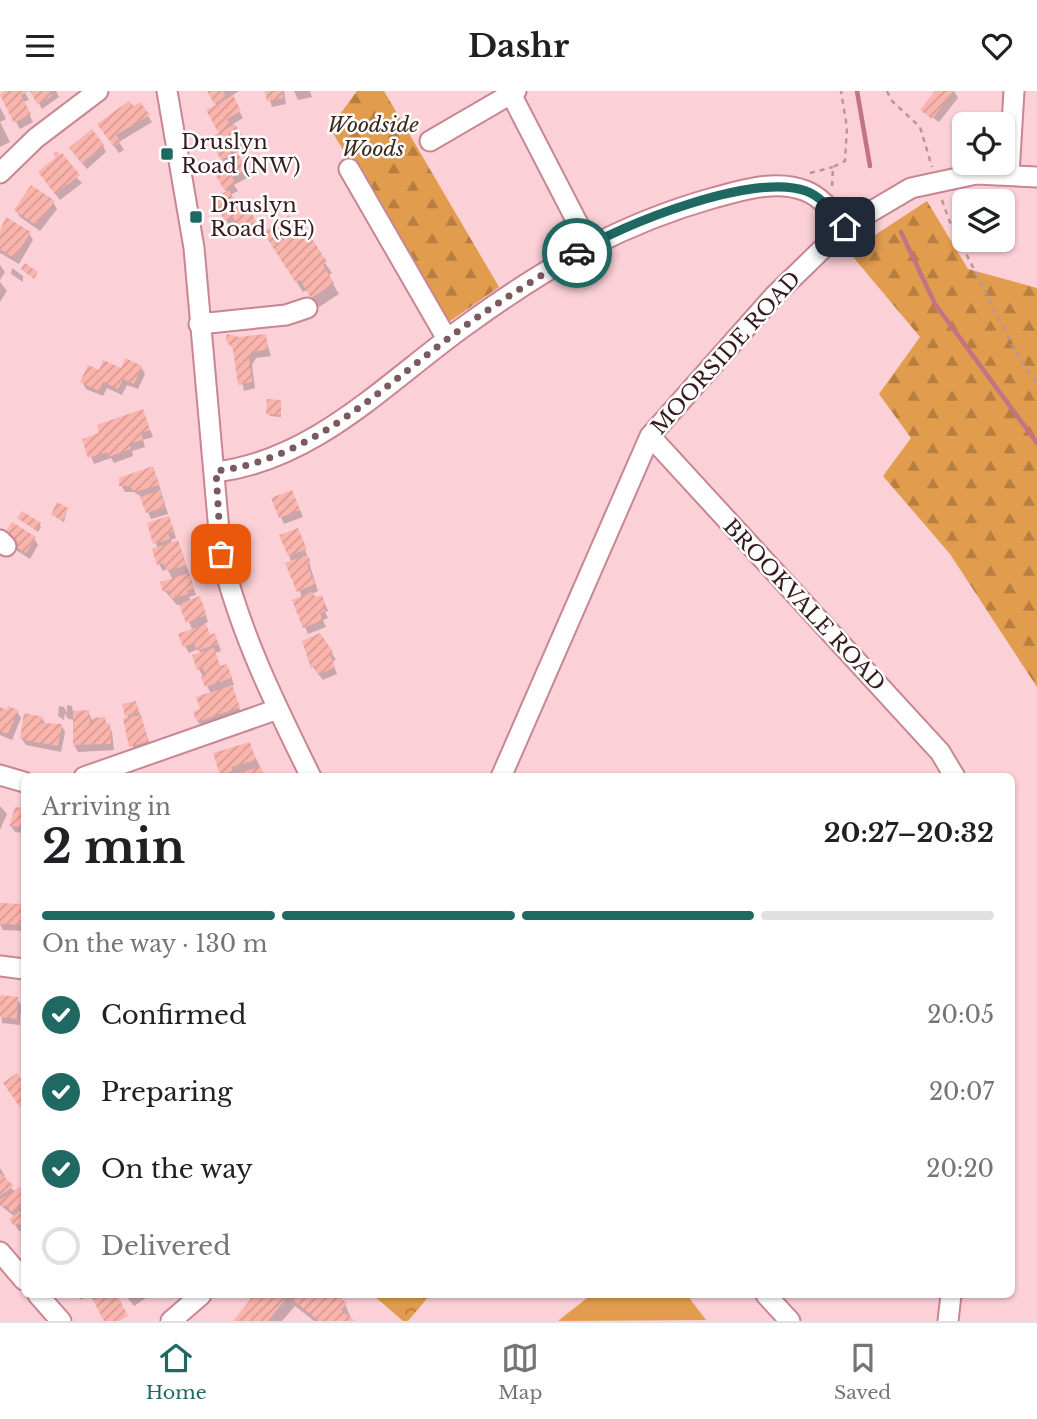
<!DOCTYPE html>
<meta charset="utf-8">
<style>
:root{--surface:#fff;--page:#f6f6f6;--text:#202124;--muted:#757577;--line:#e0e0e0;--accent:#1f6962}
body{margin:0;font-family:"Libre Baskerville",serif;background:var(--page);color:var(--text);height:100vh;display:flex;flex-direction:column;font-size:26px;white-space:nowrap}
*{box-sizing:border-box;margin:0}
p{font-size:23px;color:var(--muted)}
.icon{flex:none;width:38px;height:38px;fill:none;stroke:currentColor;stroke-width:2;stroke-linecap:round;stroke-linejoin:round}
.map{position:relative;flex:1;overflow:hidden}
.side{position:absolute;left:21px;top:682px;width:994px;height:525px;display:flex;flex-direction:column;background:var(--surface);border-radius:10px;box-shadow:0 2px 5px #0004}
.side>*{flex:none}
.tools{position:absolute;left:952px;top:21px;display:grid;gap:14px}
.tools a{display:grid;place-items:center;width:63px;height:63px;border-radius:10px;background:var(--surface);box-shadow:0 2px 5px #0004;font-size:35px}
.pin{position:absolute;display:grid;place-items:center;width:60px;height:60px;color:#fff;margin:-30px;border-radius:14px;box-shadow:0 4px 10px #0006}
.courier{position:absolute;display:grid;place-items:center;width:70px;height:70px;margin:-35px;border:5px solid #1f6962;border-radius:50%;background:#fff;color:#222;box-shadow:0 2px 9px #0007}
.head em{font-style:normal;font-weight:700}
.head div{display:flex;flex-direction:column-reverse}
.head{display:flex;align-items:center;justify-content:space-between;height:119px;padding:0 21px}
h1{font-size:46px;font-weight:700;line-height:52px}
.bar{display:grid;grid-template-columns:repeat(4,1fr);gap:10px 7px;align-content:center;height:84px;padding:0 21px}
.bar i{height:9px;border-radius:5px;background:var(--line)}
.bar .current{background:var(--accent)}
.bar p{grid-column:span 4}
ol{padding:0 21px;list-style:none}
li{display:flex;align-items:center;gap:21px;height:77px}
li p{margin-inline-start:auto}
li .icon{padding:7px;border-radius:50%;background:var(--accent);color:#fff;stroke-width:4}
li:last-child{color:var(--muted)}
li i{width:38px;height:38px;border:4px solid var(--line);border-radius:50%}
header{display:flex;justify-content:space-between;align-items:center;height:91px;padding:0 21px;background:var(--surface);font-size:32px;font-weight:700}
.tabs{display:flex;justify-content:space-around;align-items:center;height:98px;border-top:2px solid var(--line);background:var(--surface);font-size:19px;color:var(--muted)}
.tabs a{display:grid;justify-items:center;gap:4px}
.tabs .current{color:var(--accent)}
.map>svg:first-child{display:block}
.grass{fill:#e29c4e}
.forest{fill:url(#forest-firs)}
.park{fill:url(#park-crowns)}
.shadow{fill:#0003}
.lines{fill:none;stroke-linecap:round;stroke-linejoin:round}
.stream{stroke:#c27484;stroke-width:4.5}
.building{fill:url(#building-hatch)}
.minor-casing{stroke:#c88693;stroke-width:23}
.path{stroke:#bb959c;stroke-width:2.5;stroke-dasharray:5 5;stroke-linecap:butt}
.minor{stroke:#fff;stroke-width:19}
.done{stroke:#7a5a60;stroke-width:7;stroke-dasharray:0 12.6}
.route{stroke:#1f6962;stroke-width:9}
.poi-dot{fill:#1f6962;stroke:#fefefe;stroke-width:2.5}
.labels{text-anchor:middle;dominant-baseline:central;stroke-width:5;stroke-linejoin:round;paint-order:stroke}
.park-label{font-size:21px;font-style:italic;fill:#3a2a1a;stroke:#fefefe}
.poi-label{font-size:21px;fill:#351b20;stroke:#fefefe;text-anchor:start}
.street-label{font-size:21px;fill:#351b20;stroke:#fefefe}
</style>
<header><svg class="icon" aria-label="menu" viewBox="0 0 24 24"><path d="M4 6h16M4 12h16M4 18h16"/></svg>Dashr<svg class="icon" aria-label="heart" viewBox="0 0 24 24"><path d="M12 20l-8-8c-3-5 5-10 8-4 3-6 11-1 8 4z"/></svg></header>
<div class="map">
<svg width="1037" height="1230" viewBox="0 0 1037 1230">
<defs>
<pattern id="forest-firs" width="22" height="20" patternUnits="userSpaceOnUse" patternTransform="scale(1.75)"><rect width="22" height="20" fill="#e29c4e"/><path d="M5 1l3.5 6h-7zM16 11l3.5 6h-7z" fill="#b87e40"/></pattern>
<pattern id="park-crowns" width="20" height="18" patternUnits="userSpaceOnUse" patternTransform="scale(1.75)"><rect width="20" height="18" fill="#e29c4e"/><path d="M2 6a3 3 0 1 1 6 0M12 15a3 3 0 1 1 6 0" fill="none" stroke="#b87e40"/></pattern>
<pattern id="building-hatch" width="6" height="6" patternUnits="userSpaceOnUse" patternTransform="scale(1.75)"><rect width="6" height="6" fill="#fab4ac"/><path d="M-1 1l2-2M0 6l6-6M5 7l2-2" fill="none" stroke="#d79a94"/></pattern>
</defs>
<rect width="100%" height="100%" fill="#fbd0d7"/>
<path class="grass" d="M591 1204H687L706 1229 558 1230Z"/>
<path class="forest" d="M357 0H384L499 196 446 233 330 37Z
M927 110 968 178 1037 197V596L950 463 883 385 911 347 879 303 920 246 849 161Z"/>
<path class="park" d="M373 1204H430L408 1230H403Z"/>
<path class="shadow" d="M6 0H24L29 9 23 11 33 31 20 38 1 3Z
M32 0H56L59 6 42 18Z
M209 0H239L231 5 243 27 233 33 246 56 232 64 233 67 237 65 249 86 234 94 238 100 230 104 239 120 246 116 258 138 245 145 238 131 230 136 218 114 227 102 214 78 224 72 211 48 221 43 209 20 217 15Z
M267 0H284L286 13 272 16Z
M294 0H310L312 6 298 9Z
M937 0H954L958 7 939 31 922 19Z
M140 13 152 31 119 51 124 59 119 62 103 40Z
M0 16 6 28 0 31 10 51 0 56Z
M103 55 106 61 87 78 75 64Z
M58 67 82 92 60 109 44 88Z
M53 111 57 118 40 140 20 126 16 119Z
M29 142 33 149 19 173 0 162V144Z
M271 152 306 153 325 172 332 182 328 185 339 203 319 216 307 199 303 201Z
M0 174 5 181 0 189Z
M12 177 23 185V191L11 183Z
M0 191 7 200 0 211Z
M265 245 271 265 256 267 252 274 255 297 244 300 235 259Z
M141 276 145 283 138 298 127 294 122 304 107 297 103 305 86 298 82 291Z
M280 311 281 326 270 325 268 322Z
M143 321 153 346 143 349 145 356 132 360 133 365 114 372 111 367 94 373 84 349Z
M156 384 168 423 151 428 142 406 134 401H125L121 394Z
M292 401 303 426 284 433 281 426Z
M67 418 64 431 53 424Z
M19 427 39 433 41 436 38 441Z
M149 433 172 434 176 447 171 449 172 453 178 452 181 458 196 504 189 506 191 510 199 507 203 514 208 531 204 533 210 546 214 545 218 551 221 560 215 562 221 577 230 582 234 594 230 595 242 623 202 637 198 630 211 603 199 578 201 563 198 558 189 562 185 555 193 540 181 513 177 514 165 500 173 489 167 478 163 480 159 473 158 458Z
M301 446 318 500 311 503 316 508 322 506 328 520 325 521 328 527 323 529 326 536 308 543 294 510 302 507 289 464Z
M34 447 38 454 30 468 8 454Z
M320 544 336 569 332 570 337 583 323 589 313 576 304 551Z
M67 614 72 615 73 621 88 620 92 629 104 628 112 641 114 659 78 661 74 654 76 629 68 628 65 622 64 629 58 625 59 615 64 616 67 622Z
M137 614 151 657 135 662 125 629 129 628 127 624Z
M0 618 17 620 21 627 12 649 0 644Z
M42 627 46 634H61L65 641 61 661 26 654 22 648Z
M249 653 265 686H223L221 683Z
M0 715 7 723 0 739Z
M17 718 24 719V742L15 741 11 735Z
M0 814 24 815V840L3 839 0 833Z
M0 906 17 908 21 914 20 934 2 932Z
M0 1077 5 1085 2 1087 15 1101 20 1097 24 1104V1139L19 1140 12 1129 15 1126 0 1114Z
M77 1204H88L81 1209Z
M125 1204H148L149 1205 134 1215Z
M257 1204H322L330 1211 335 1205 345 1213 352 1230H314L295 1215 282 1230H235Z"/>
<g class="lines">
<path class="stream" d="M857 0 870 75
M901 141 935 213 1037 352"/>
</g>
<path class="building" d="M4 0H29L21 4 31 23 14 32 0 4Z
M30 0H49L52 5 37 13Z
M207 0H223L226 6 214 13Z
M265 0H282L283 7 267 10Z
M935 0H954L932 28 920 19Z
M233 4 241 20 227 28 230 34 218 41 206 19Z
M129 10 134 15 140 11 150 24 116 44 121 51 114 56 97 33Z
M235 33 244 48 229 56 233 62 221 69 209 47Z
M92 38 104 54 82 72 69 57Z
M57 60 60 64 62 62 80 84 55 103 38 81 56 66 53 63Z
M238 63 247 78 232 86 235 92 224 99 212 77Z
M31 94 55 110 36 134 14 119Z
M229 99 239 117 247 113 256 130 240 139 233 126 225 130 215 113 218 112 215 106Z
M289 124 307 151 312 148 327 171 323 174 334 192 311 207 300 189 296 192 263 141Z
M6 126 31 141 14 167 0 158V140Z
M25 172 38 181 34 188 21 178Z
M227 243 239 246 266 243 268 258 252 261 249 267 252 291 238 294 233 258 226 250Z
M125 267 142 275 134 293 123 288 118 298 103 291 99 300 80 291 88 274 99 279 103 269 121 277Z
M267 308 281 309V324L266 323Z
M143 318 150 339 141 342 143 349 129 353 131 358 108 366 107 361 88 367 82 348 99 342 97 334Z
M153 375 159 394 135 401 129 395H119V387Z
M160 399 165 416 146 422 140 406Z
M292 399 300 419 279 427 271 407Z
M57 411 68 417 63 429 51 424Z
M22 420 41 432 36 439 17 427Z
M169 425 174 440 168 442 170 448 153 453 147 432Z
M12 431 36 446 26 462 2 447Z
M298 437 307 458 288 465 279 444Z
M178 449 186 474 166 480 163 472 157 474 152 458Z
M303 465H308L311 471 307 473 315 493 297 501 285 472Z
M189 482 194 497 187 499 188 503 171 508 169 499 163 501 160 491Z
M311 501 316 506 322 504 325 513H323L325 520 320 522 323 529 303 537 292 509Z
M200 505 206 524 186 532 179 513Z
M206 533 210 544 215 542 218 553 197 560 194 552 183 556 178 543Z
M320 542 333 561 330 563 335 576 318 584 315 575 311 577 302 550Z
M214 557 220 575 227 573 232 587 205 596 201 586 206 584 203 577 197 579 192 564Z
M232 594 240 616 197 631 193 621 200 618 196 606Z
M136 610 139 621 125 625 122 613Z
M8 615 18 619 8 643 0 640V616L7 619Z
M89 619 90 633 93 632V627L105 626 106 633 110 632 111 653 73 654V620Z
M24 622 43 626 42 632 62 633 58 655 20 648Z
M141 624 148 650 129 656 123 627Z
M250 651 256 669 231 676 233 680 220 684 213 662Z
M261 676 263 685 270 683V686H233V683Z
M15 716 24 717V736L9 735Z
M0 812 24 813V834L0 833Z
M0 904 18 906 17 928 0 926Z
M17 982 24 993V1022L3 992Z
M0 1082 14 1095 0 1105Z
M21 1095 24 1100V1113L12 1122 6 1114 2 1117 0 1109Z
M24 1117V1141L18 1132 14 1135 9 1128Z
M98 1204H117L128 1225 119 1230H104L92 1207Z
M254 1204H325L330 1208 337 1204 347 1212 341 1219 355 1230H319L288 1205 268 1230H233Z"/>
<g class="lines">
<g class="minor-casing">
<path id="minor" d="M167 0 194 157 221 463C240 542 275 613 311 686
M511 3 589 154
M430 50 516 0
M349 78 447 248
M0 82 36 47 98 0
M1009 83 1014 0
M199 233 286 224 307 217
M650 345 940 661 955 686
M216 381C315 369 387 291 465 235 545 177 617 134 713 107 743 99 776 88 806 100 823 107 834 123 845 136
M0 449 6 455
M0 684 24 691
M84 686 278 618
M501 686 650 345 774 205 845 136 911 97 976 83 1037 86
M0 875 24 878
M0 1161 24 1189
M38 1204 61 1230
M766 1204 790 1230
M171 1230 201 1204
M948 1230 951 1204"/>
</g>
<path class="path" d="M887 0 891 9 920 36 932 76
M810 82 833 76
M832 95 833 76 845 70 847 37 841 0
M942 109 949 129 1019 267 1037 292"/>
<use href="#minor" class="minor"/>
</g>
<g class="lines">
<path class="done" d="M221 463 216 380C316 368 387 291 465 235 501 209 539 186 577 162"/>
<path class="route" d="M577 162C621 133 755 81 806 100 823 106 833 123 845 136"/>
</g>
<g class="poi-dot">
<rect x="160" y="56" width="14" height="14" rx="3.5"/>
<rect x="189" y="119" width="14" height="14" rx="3.5"/>
</g>
<g class="labels">
<g class="park-label">
<text x="373" y="34">Woodside<tspan x="373" dy="24">Woods</tspan></text>
</g>
<g class="poi-label">
<text x="181" y="51">Druslyn<tspan x="181" dy="24">Road (NW)</tspan></text>
<text x="210" y="114">Druslyn<tspan x="210" dy="24">Road (SE)</tspan></text>
</g>
<g class="street-label">
<text transform="translate(726 262) rotate(-48)">MOORSIDE ROAD</text>
<text transform="translate(804 514) rotate(47)">BROOKVALE ROAD</text>
</g>
</g>
</svg>
<div class="tools">
<a><svg class="icon" aria-label="locate" viewBox="0 0 24 24"><circle cx="12" cy="12" r="6"/><path d="M12 2v4M12 18v4M2 12h4M18 12h4"/></svg></a>
<a><svg class="icon" aria-label="layers" viewBox="0 0 24 24"><path d="M12 4l9 5-9 5-9-5zM3 14l9 5 9-5"/></svg></a>
</div>
<div class="pin" style="left:221px;top:463px;background:#ea580c"><svg class="icon" aria-label="bag" viewBox="0 0 24 24"><path d="M5 8h14l-1 12H6zM9 8a3 3 0 0 1 6 0"/></svg></div>
<div class="pin" style="left:845px;top:136px;background:#1f2937"><svg class="icon" aria-label="home" viewBox="0 0 24 24"><path d="M3 11l9-7 9 7M6 9v11h12V9"/></svg></div>
<div class="courier" style="left:577px;top:162px"><svg class="icon" aria-label="car" viewBox="0 0 24 24"><path d="M5 17H2v-5l4-1 3-4h7l3 4 3 1v5h-3M9 17h6M6 11h13"/><circle cx="7" cy="17" r="2"/><circle cx="17" cy="17" r="2"/></svg></div>
<section class="side">
<div class="head"><div><h1>2 min</h1><p>Arriving in</p></div><em>20:27–20:32</em></div>
<div class="bar"><i class="current"></i><i class="current"></i><i class="current"></i><i></i><p>On the way · 130 m</p></div>
<ol>
<li><svg class="icon" aria-label="check" viewBox="0 0 24 24"><path d="M5 12l5 5 9-10"/></svg>Confirmed<p>20:05</p></li>
<li><svg class="icon" aria-label="check" viewBox="0 0 24 24"><path d="M5 12l5 5 9-10"/></svg>Preparing<p>20:07</p></li>
<li><svg class="icon" aria-label="check" viewBox="0 0 24 24"><path d="M5 12l5 5 9-10"/></svg>On the way<p>20:20</p></li>
<li><i></i>Delivered</li>
</ol>
</section>
</div>
<nav class="tabs">
<a class="current"><svg class="icon" aria-label="home" viewBox="0 0 24 24"><path d="M3 11l9-7 9 7M6 9v11h12V9"/></svg>Home</a>
<a><svg class="icon" aria-label="map" viewBox="0 0 24 24"><path d="M3 6l6-2 6 2 6-2v14l-6 2-6-2-6 2zM9 4v14M15 6v14"/></svg>Map</a>
<a><svg class="icon" aria-label="saved" viewBox="0 0 24 24"><path d="M7 4h10v16l-5-4-5 4z"/></svg>Saved</a>
</nav>
